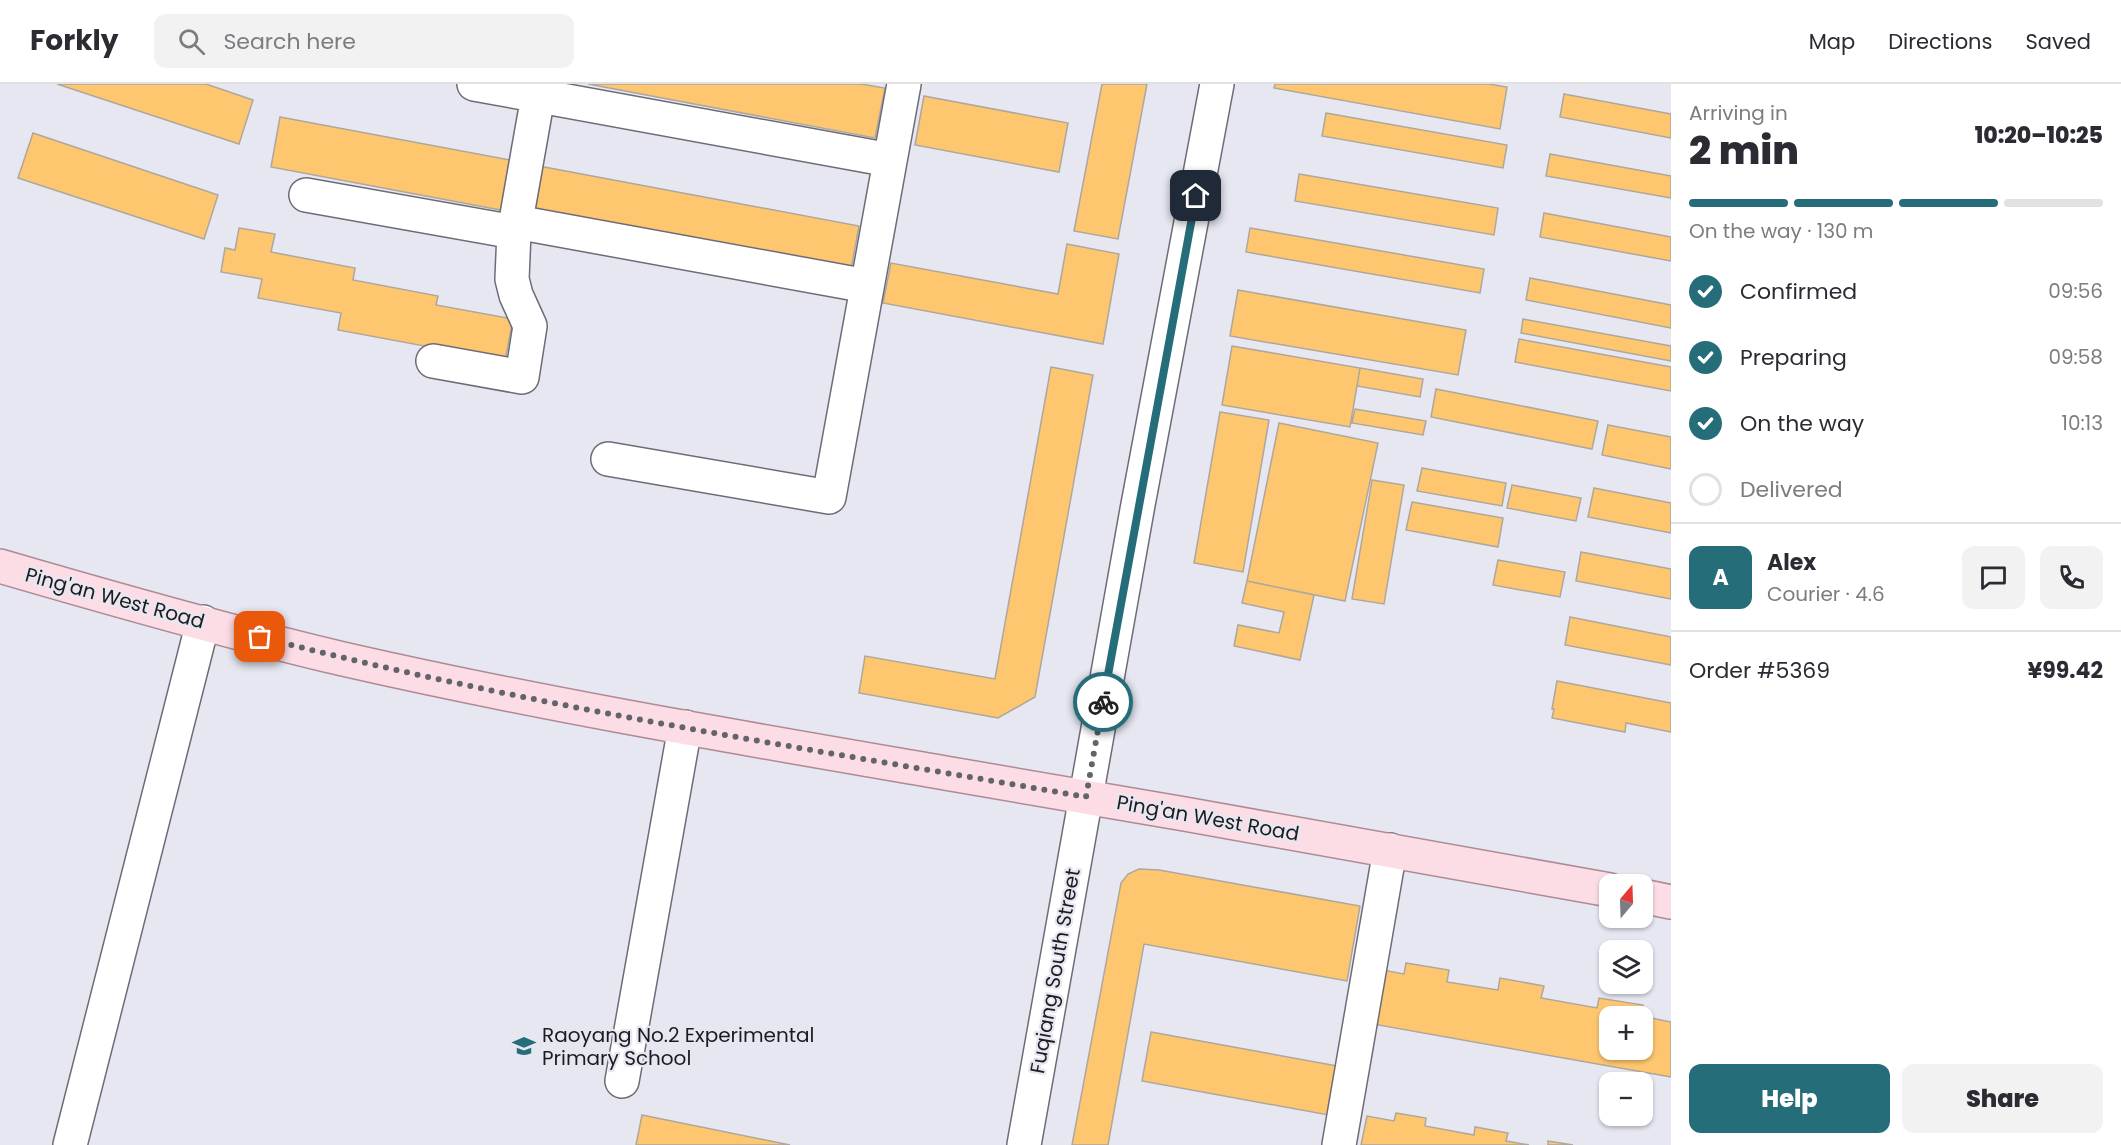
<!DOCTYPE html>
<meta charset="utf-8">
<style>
:root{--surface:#fff;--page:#f2f2f3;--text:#2b2b33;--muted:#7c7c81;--line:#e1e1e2;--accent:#266d7a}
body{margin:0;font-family:Poppins,sans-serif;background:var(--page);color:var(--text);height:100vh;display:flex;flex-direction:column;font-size:22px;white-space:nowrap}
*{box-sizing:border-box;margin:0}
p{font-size:20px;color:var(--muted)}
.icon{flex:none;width:33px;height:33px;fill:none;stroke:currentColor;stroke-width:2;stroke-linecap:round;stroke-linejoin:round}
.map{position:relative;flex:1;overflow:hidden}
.side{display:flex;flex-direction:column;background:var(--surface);width:450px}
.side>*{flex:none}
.needle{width:39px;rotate:19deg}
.buttons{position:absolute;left:1599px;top:790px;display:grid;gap:12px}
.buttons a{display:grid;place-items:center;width:54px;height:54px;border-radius:12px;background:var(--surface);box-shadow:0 2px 4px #0004;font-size:30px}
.pin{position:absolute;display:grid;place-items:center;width:51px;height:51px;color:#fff;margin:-26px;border-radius:12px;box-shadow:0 3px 9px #0006}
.courier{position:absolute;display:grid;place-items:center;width:60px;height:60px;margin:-30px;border:4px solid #266d7a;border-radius:50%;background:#fff;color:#222;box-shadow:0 2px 8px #0007}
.overview em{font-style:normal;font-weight:800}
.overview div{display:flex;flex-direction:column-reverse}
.overview{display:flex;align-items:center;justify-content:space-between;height:102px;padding:0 18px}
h1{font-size:39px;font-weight:800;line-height:45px}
.bar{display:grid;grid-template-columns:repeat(4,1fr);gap:9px 6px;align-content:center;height:72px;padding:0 18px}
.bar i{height:8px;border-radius:4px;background:var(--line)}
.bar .selected{background:var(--accent)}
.bar p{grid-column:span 4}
.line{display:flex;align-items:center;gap:15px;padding:0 18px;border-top:2px solid var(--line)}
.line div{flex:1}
.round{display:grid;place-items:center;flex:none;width:63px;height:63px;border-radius:12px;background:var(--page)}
ol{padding:0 18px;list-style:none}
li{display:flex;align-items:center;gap:18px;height:66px}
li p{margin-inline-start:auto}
li .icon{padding:6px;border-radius:50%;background:var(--accent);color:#fff;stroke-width:4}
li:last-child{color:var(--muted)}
li i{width:33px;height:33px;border:3px solid var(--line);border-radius:50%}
.primary-button{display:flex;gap:12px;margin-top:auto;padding:12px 18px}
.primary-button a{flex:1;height:69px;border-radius:12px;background:var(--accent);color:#fff;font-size:24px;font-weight:800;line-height:69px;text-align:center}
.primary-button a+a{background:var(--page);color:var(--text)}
header{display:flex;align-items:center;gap:36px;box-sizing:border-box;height:84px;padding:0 30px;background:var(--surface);border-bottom:2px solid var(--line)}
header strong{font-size:28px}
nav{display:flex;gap:33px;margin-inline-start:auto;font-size:21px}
.search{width:420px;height:54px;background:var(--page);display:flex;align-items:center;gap:15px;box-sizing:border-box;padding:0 21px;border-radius:12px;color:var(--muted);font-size:22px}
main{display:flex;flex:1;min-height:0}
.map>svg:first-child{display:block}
.building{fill:#fec76f;stroke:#ada79e;stroke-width:1.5;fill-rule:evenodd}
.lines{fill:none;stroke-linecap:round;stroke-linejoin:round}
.minor-casing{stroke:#6d6c76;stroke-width:36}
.major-casing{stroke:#ad8b94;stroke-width:36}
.minor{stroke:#fff;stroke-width:33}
.major{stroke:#fddde5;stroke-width:33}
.done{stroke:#63636a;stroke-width:6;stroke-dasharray:0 10.8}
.route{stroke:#266d7a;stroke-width:8}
.labels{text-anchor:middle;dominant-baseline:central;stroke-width:4.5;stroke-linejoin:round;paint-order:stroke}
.street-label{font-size:20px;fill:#1c1c20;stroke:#e7e7f2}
.poi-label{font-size:20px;fill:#1c1c20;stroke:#e7e7f2;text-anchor:start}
</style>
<header>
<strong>Forkly</strong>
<div class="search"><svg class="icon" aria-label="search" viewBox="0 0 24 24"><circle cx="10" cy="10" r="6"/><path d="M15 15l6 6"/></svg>Search here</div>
<nav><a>Map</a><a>Directions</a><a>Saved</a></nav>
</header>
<main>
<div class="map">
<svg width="1671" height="1061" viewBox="0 0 1671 1061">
<rect width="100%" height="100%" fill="#e7e7f2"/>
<path class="building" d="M57 0H206L253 16 239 60Z
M588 0H861L885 4 875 54Z
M1102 0H1147L1118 155 1074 147Z
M1275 0H1489L1507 3 1500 45 1274 4Z
M1564 10 1671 30V54L1560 33Z
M924 12 1068 39 1059 88 915 61Z
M1326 29 1507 61 1503 84 1322 52Z
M280 33 515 77 506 127 271 83Z
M33 49 218 111 204 155 18 94Z
M1550 70 1671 92V114L1546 92Z
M539 82 859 142 850 191 530 131Z
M1299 90 1498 124 1494 151 1295 117Z
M1544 129 1671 153V177L1540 153Z
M239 144 275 150 271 168 355 184 353 196 438 212 436 221 513 235 505 277 338 246 341 229 258 214 262 195 221 188 225 164 235 166Z
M1250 144 1484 185 1480 209 1246 168Z
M1067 160 1119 170 1103 260 883 219 891 179 1058 210Z
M1530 194 1671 221V244L1526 216Z
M1238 206 1466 246 1458 291 1230 252Z
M1523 235 1671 262V277L1521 249Z
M1519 255 1671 283V307L1515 278Z
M1232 262 1360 284 1350 343 1222 321Z
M1051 283 1093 291 1035 613 998 634 859 609 865 572 995 595Z
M1360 284 1423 295 1420 313 1357 302Z
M1436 305 1598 337 1592 365 1431 333Z
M1355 325 1426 337 1423 351 1352 339Z
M1220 328 1269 336 1243 488 1194 479Z
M1279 339 1378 359 1345 517 1247 497Z
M1608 341 1671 353V385L1602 371Z
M1422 384 1506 399 1502 422 1417 407Z
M1372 396 1404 401 1384 520 1352 515Z
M1512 401 1581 414 1576 437 1507 424Z
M1594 404 1671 419V449L1588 433Z
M1412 418 1503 434 1498 463 1406 446Z
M1581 468 1671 485V515L1576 497Z
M1498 476 1565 488 1560 513 1493 501Z
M1247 497 1314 511 1300 576 1234 562 1238 541 1279 549 1284 528 1242 519Z
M1570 533 1671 553V581L1565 561Z
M1557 597 1671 619V648L1626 639 1625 648 1552 634 1554 625H1552Z
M1139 785 1159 786 1360 822 1347 897 1144 860 1108 1061H1072L1121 799 1128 790Z
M1406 879 1449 886 1447 898 1498 906 1500 894 1544 902 1541 914 1597 924 1599 914 1643 921 1641 932 1671 938V993L1367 939 1377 885 1404 890ZM1610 933H1642V966H1610Z
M1151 948 1343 983 1334 1032 1142 997Z
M1396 1029 1426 1034 1425 1042 1474 1051 1475 1043 1508 1049 1506 1057 1529 1061H1361L1367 1032 1394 1037Z
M642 1031 790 1061H636Z
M1548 1057 1573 1061H1548Z"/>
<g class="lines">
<g class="minor-casing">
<path id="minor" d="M474 0 890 76
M306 111 514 148
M516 138 867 202
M433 277 522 293 530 242 516 211 512 195 514 148 538 12
M608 375 829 413 904 0
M622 997 685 643
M70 1061 203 538
M1024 1061 1137 426 1217 0
M1339 1061 1390 766"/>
</g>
<g class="major-casing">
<path id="major" d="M0 482C113 515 228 548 343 575 544 621 748 655 951 690 1171 727 1390 766 1610 806
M1642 812 1671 818"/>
</g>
<use href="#minor" class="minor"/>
<use href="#major" class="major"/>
</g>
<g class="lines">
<path class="done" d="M260 553C530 623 811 665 1086 713L1103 618"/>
<path class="route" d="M1103 618 1196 112"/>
</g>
<defs>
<g id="school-bare" transform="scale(1.8)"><path d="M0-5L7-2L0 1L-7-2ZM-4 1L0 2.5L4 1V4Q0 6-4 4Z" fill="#266d7a" stroke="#e7e7f2" stroke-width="2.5" paint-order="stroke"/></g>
</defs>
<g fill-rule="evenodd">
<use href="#school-bare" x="524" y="962"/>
</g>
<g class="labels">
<g class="street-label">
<text transform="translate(115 514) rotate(15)">Ping'an West Road</text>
<text transform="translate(1208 734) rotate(10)">Ping'an West Road</text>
<text transform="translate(1055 887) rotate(-80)">Fuqiang South Street</text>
</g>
<g class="poi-label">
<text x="542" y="951">Raoyang No.2 Experimental<tspan x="542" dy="23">Primary School</tspan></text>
</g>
</g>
</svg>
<div class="buttons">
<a><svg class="needle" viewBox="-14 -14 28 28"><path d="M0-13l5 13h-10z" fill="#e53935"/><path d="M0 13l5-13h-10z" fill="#7c7c81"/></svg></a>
<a><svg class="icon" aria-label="layers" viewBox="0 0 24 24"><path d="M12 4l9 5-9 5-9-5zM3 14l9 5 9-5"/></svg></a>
<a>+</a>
<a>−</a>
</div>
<div class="pin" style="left:260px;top:553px;background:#ea580c"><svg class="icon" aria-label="bag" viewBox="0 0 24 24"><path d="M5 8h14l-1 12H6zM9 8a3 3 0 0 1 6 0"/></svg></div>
<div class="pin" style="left:1196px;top:112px;background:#1f2937"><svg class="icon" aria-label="home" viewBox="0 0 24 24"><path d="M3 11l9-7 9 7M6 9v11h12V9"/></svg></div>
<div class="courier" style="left:1103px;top:618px"><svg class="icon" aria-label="bike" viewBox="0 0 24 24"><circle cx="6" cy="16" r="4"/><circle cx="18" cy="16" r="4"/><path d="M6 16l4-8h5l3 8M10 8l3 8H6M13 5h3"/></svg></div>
</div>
<section class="side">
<div class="overview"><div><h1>2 min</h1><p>Arriving in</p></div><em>10:20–10:25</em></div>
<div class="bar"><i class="selected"></i><i class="selected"></i><i class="selected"></i><i></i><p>On the way · 130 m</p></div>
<ol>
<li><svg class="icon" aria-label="check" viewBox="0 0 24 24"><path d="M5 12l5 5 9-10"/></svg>Confirmed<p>09:56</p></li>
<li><svg class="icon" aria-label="check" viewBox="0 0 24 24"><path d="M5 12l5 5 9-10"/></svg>Preparing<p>09:58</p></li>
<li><svg class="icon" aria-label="check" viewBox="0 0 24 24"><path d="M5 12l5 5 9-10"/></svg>On the way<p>10:13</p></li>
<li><i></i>Delivered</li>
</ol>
<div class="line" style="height:108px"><b class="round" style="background:var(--accent);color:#fff">A</b><div><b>Alex</b><p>Courier · 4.6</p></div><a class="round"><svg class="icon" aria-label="chat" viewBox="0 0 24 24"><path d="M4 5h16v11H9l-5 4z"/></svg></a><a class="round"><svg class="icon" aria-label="phone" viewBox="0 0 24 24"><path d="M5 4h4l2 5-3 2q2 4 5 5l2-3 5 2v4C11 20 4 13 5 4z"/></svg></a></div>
<div class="line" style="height:78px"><div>Order #5369</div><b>¥99.42</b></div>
<div class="primary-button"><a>Help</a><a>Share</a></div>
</section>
</main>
